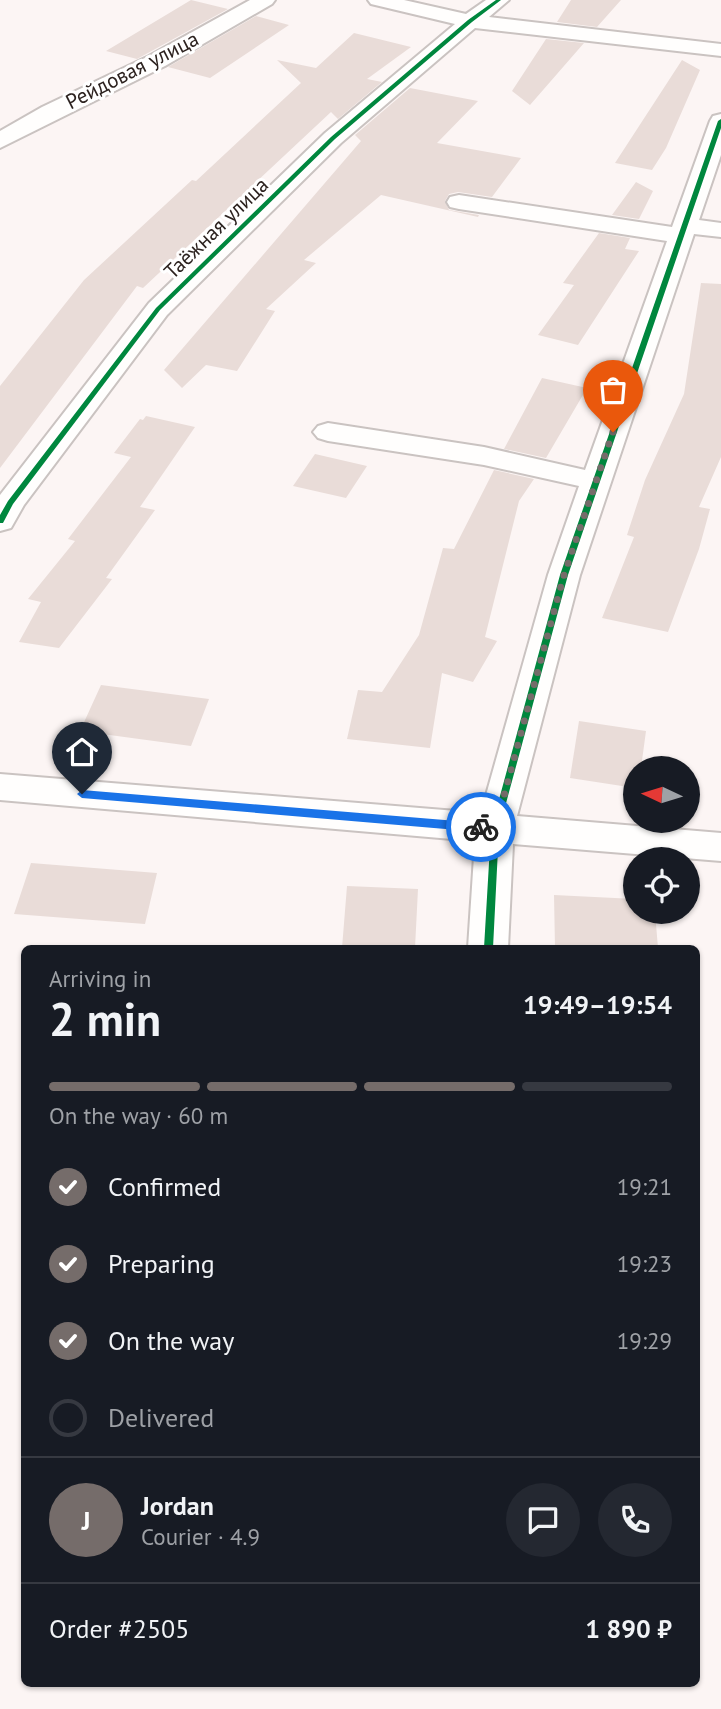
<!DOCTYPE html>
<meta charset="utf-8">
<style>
:root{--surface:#171b24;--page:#242831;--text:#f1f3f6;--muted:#9ea1a6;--line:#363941;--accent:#756c6a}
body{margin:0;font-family:"PT Sans",sans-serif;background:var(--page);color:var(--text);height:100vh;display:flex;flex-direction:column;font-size:26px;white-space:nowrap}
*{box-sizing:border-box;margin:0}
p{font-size:23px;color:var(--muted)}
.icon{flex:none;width:38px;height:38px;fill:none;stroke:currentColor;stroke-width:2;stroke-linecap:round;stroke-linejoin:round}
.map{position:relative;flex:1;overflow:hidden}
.details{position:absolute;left:21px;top:945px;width:679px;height:742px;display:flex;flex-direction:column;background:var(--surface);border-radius:10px;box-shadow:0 2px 5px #0004}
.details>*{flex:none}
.needle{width:46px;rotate:274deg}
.controls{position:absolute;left:623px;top:756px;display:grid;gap:14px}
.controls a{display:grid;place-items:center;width:77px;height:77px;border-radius:50%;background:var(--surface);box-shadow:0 2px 5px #0004;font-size:35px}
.pin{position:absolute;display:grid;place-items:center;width:60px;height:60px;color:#fff;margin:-72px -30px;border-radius:50% 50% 50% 0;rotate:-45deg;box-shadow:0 0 7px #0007}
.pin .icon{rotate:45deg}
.courier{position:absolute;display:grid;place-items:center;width:70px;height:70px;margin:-35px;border:5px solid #1a73e8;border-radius:50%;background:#fff;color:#222;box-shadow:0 2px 9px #0007}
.headline em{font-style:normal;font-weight:600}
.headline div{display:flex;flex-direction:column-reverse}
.headline{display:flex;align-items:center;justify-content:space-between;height:119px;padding:0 28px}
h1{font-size:46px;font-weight:600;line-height:52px}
.bar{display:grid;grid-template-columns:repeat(4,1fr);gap:10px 7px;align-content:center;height:84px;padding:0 28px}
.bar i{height:9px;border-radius:5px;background:var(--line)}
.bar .on{background:var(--accent)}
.bar p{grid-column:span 4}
.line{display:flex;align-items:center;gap:18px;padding:0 28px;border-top:2px solid var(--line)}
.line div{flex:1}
.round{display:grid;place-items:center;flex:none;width:74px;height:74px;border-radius:37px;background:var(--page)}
ol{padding:0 28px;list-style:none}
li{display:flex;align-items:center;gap:21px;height:77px}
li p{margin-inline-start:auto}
li .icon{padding:7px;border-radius:50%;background:var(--accent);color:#fff;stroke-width:4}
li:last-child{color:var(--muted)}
li i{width:38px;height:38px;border:4px solid var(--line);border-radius:50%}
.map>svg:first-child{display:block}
.building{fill:#e9dcd8}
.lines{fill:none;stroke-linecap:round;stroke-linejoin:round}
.minor-casing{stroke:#cac3c1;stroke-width:4}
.minor{fill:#fffefd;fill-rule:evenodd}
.cycleway-casing{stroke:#fff;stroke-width:4}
.cycleway{fill:#00873e;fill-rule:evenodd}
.route{fill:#1a73e8}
.done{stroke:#756c6a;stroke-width:7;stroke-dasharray:0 12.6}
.labels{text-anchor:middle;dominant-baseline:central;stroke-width:6;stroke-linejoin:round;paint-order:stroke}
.far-street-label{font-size:21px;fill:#2c221f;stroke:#fff}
</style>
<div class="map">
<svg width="721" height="1709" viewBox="0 0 721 1709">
<rect width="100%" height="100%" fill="#fcf5f4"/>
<path class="building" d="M191 0 228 9 137 59 106 51Z
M571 0H621L597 27 557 22Z
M256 16 289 25 210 78 168 67Z
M354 33 411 47 367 79 382 82 338 119 331 112 143 288 137 286 0 468V386L84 280 192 180 196 181 301 83 277 60 316 68Z
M546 39 584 43 530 105 512 91Z
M682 60 700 70 666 148 652 170 615 163Z
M410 88 478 101 437 143 521 158 492 197 458 192 449 194 445 201 449 210 479 215 478 217 381 195 304 260 316 263 266 309 275 311 237 371 206 365 182 388 164 370 361 141 355 135Z
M636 182 653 191 639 219 612 215Z
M599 233 630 238 625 249 639 251 578 345 538 335 574 285 563 283Z
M701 283 721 284V457L699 507 710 509 699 549 668 632 602 618 634 537 627 535 645 480 684 394Z
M542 378 587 388 546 458 504 449Z
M146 416 195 427 140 507 155 510 106 578 112 579 59 648 19 642 41 602 28 599 75 541 68 539 131 457 114 453 140 419 143 420Z
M315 454 367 466 346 498 293 486Z
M494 470 534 479 519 501 485 637 497 641 473 682 442 673 430 748 347 739 358 690 382 692 419 635 443 548 454 549Z
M101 685 209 699 191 746 80 731Z
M579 721 646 731 641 768H635V788L570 778Z
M31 863 157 873 145 924 14 914Z
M347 886 418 889 415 948H342Z
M554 895 635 899V912H655L658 948H555Z"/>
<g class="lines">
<g class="minor-casing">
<path id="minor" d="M250 0H275L272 4 165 66 0 148V131L42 107 149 56Z
M368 0H404L466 14 486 0H509L489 17 721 44V56L475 28 341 143 167 315 24 505 11 528 0 531V495L149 303 325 133 455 24 371 4Z
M721 114V155L699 220 721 223V237L694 234 580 575 517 816 721 833V861L513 844 508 948H468L475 841 0 800V774L481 813 548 575 579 486 484 465 328 441 318 438 313 432 318 426 328 423 484 447 585 470 667 241 459 209 450 207 447 202 450 197 459 195 672 227 710 121 713 116Z"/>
</g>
<use href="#minor" class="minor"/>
<g class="cycleway-casing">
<path id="cycleway" d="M496 0H501L472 22 335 139 160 310 13 504 3 523H0V515L8 501 156 308 331 137 468 20Z
M721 119V128L568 575 499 829 493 948H484L491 829 560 575 718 121Z"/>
</g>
<use href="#cycleway" class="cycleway"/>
</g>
<path class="route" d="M82 790 481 823 486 827 481 832 82 798 77 794Z"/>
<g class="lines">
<path class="done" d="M481 827 495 829 564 575 613 432"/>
</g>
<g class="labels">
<g class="far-street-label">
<text transform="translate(132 70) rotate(-27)">Рейдовая улица</text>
<text transform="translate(216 228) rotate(-44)">Таёжная улица</text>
</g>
</g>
</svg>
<div class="controls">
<a><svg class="needle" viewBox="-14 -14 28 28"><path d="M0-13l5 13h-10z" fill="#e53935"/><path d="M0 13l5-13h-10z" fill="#9ea1a6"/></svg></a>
<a><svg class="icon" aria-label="locate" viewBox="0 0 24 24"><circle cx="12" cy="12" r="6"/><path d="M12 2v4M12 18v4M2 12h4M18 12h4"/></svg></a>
</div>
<div class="pin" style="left:613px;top:432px;background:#ea580c"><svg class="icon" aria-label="bag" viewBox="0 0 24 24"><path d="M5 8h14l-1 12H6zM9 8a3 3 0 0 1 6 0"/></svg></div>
<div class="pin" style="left:82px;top:794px;background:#1f2937"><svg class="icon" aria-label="home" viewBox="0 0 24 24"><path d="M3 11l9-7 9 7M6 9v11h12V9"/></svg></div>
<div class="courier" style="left:481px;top:827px"><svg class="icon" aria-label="bike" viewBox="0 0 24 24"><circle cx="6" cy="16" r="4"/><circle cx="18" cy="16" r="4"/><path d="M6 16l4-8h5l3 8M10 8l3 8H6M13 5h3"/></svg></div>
<section class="details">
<div class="headline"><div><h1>2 min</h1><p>Arriving in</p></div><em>19:49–19:54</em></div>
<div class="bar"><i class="on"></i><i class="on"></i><i class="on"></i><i></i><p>On the way · 60 m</p></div>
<ol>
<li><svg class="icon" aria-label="check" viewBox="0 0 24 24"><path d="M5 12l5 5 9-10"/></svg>Confirmed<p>19:21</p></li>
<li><svg class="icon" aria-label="check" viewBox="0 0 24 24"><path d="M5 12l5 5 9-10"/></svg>Preparing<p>19:23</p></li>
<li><svg class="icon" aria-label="check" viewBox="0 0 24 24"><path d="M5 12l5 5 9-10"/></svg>On the way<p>19:29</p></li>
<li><i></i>Delivered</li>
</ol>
<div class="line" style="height:126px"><b class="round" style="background:var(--accent);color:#fff">J</b><div><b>Jordan</b><p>Courier · 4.9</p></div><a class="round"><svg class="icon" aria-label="chat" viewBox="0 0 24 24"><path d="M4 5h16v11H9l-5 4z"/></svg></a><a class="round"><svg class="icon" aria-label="phone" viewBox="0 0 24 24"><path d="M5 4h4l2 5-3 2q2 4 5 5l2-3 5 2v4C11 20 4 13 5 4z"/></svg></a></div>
<div class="line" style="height:91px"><div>Order #2505</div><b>1 890 ₽</b></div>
</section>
</div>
